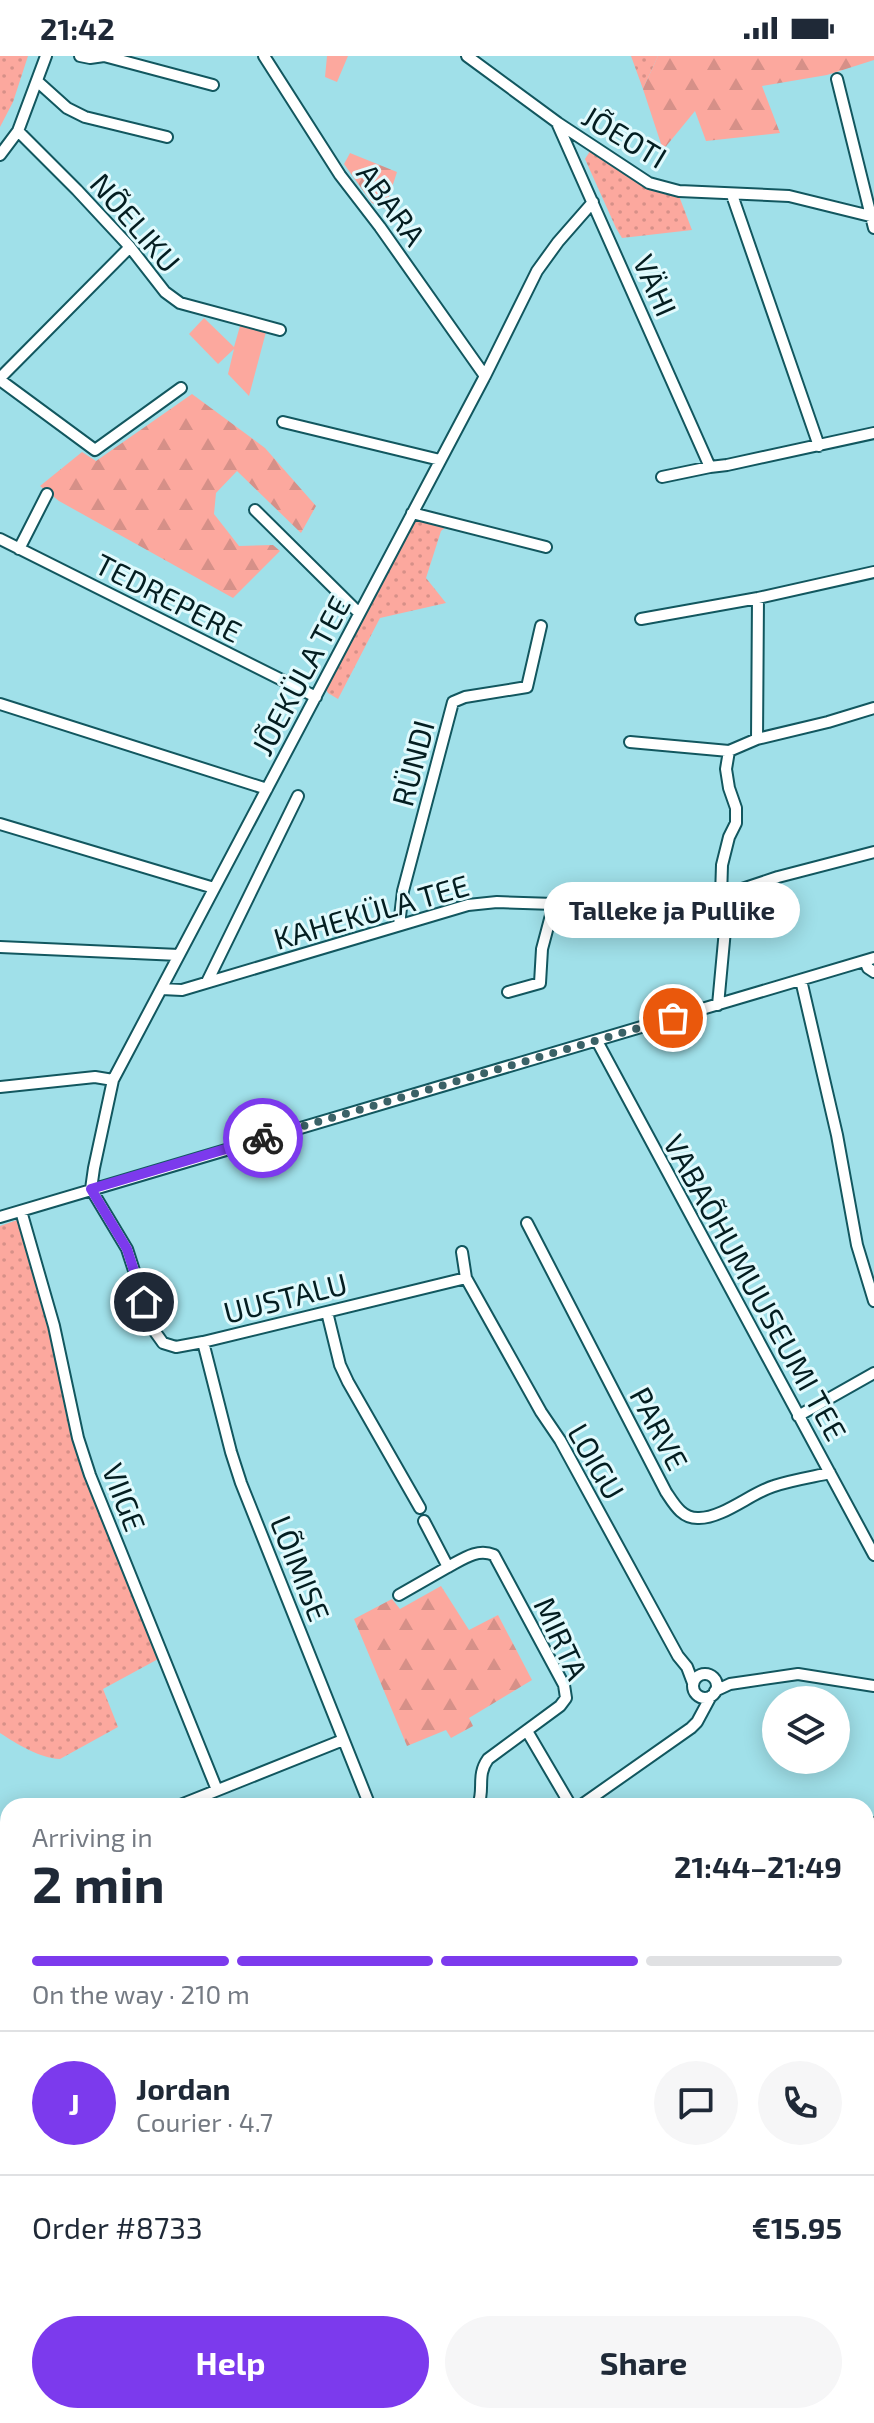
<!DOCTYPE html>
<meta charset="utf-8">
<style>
:root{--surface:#fff;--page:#f6f6f7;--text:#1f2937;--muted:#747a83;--line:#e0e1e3;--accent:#7c3aed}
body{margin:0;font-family:"Exo 2",sans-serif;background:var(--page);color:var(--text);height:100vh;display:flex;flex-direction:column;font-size:30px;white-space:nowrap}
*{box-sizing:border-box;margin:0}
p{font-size:26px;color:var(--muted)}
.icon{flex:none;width:44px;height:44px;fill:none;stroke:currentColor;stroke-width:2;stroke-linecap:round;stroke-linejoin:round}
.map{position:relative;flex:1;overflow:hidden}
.panel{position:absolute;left:0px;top:1742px;width:874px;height:626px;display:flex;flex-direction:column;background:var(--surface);border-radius:24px 24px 0 0;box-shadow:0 4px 20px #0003}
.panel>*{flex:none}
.controls{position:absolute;left:762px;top:1630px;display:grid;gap:16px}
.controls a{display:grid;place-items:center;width:88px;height:88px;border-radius:50%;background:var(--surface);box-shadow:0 4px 20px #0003;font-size:40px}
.pin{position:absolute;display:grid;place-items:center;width:68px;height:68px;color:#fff;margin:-34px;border:4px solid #fff;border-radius:50%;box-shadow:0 2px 8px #0007}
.courier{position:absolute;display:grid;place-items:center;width:80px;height:80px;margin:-40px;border:6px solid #7c3aed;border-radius:50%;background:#fff;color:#222;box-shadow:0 2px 10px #0007}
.bubble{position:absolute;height:56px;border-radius:28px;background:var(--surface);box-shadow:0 4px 20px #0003;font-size:26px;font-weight:700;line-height:56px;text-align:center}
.summary em{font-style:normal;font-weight:700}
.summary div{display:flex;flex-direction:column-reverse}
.summary{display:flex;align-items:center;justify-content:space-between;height:136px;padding:0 32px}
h1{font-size:52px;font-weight:700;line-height:60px}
.bar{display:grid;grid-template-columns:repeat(4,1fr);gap:12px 8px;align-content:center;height:96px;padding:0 32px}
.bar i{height:10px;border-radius:6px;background:var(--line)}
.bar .on{background:var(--accent)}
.bar p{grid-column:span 4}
.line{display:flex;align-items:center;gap:20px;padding:0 32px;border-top:2px solid var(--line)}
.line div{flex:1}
.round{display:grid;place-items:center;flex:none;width:84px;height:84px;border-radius:42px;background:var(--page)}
.action{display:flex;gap:16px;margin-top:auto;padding:16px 32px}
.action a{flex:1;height:92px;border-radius:48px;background:var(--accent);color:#fff;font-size:32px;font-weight:700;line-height:92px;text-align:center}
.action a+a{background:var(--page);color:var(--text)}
.status{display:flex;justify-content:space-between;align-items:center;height:56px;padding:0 40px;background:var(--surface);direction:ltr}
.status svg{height:22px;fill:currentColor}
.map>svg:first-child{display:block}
.grass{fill:url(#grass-dots)}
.forest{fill:url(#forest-firs)}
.park{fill:#fca89e}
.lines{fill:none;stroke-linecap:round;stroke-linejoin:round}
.minor-casing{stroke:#12575f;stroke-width:14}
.minor{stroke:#fff;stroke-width:10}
.done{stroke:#3b6267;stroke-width:8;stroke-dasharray:0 14.4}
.route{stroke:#7c3aed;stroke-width:10}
.labels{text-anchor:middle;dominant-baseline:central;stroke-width:6;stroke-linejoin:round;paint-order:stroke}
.street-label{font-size:30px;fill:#041e21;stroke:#e1fafd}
</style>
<div class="status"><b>21:42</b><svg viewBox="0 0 49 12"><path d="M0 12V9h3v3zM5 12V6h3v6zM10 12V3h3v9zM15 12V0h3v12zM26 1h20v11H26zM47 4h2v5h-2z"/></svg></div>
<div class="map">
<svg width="874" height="2367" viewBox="0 0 874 2367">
<defs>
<pattern id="grass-dots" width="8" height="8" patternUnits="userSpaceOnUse" patternTransform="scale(2)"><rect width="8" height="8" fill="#fca89e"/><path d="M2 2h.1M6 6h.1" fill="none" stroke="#d69088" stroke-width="1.8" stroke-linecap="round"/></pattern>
<pattern id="forest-firs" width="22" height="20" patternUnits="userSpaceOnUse" patternTransform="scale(2)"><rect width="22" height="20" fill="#fca89e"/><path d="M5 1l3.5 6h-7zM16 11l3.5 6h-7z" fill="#d69088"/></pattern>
</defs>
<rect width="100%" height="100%" fill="#a0e0e9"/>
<path class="grass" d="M0 0H28L13 46 0 71Z
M631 0H658L643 33Z
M590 95C618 116 645 133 679 140L692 174 622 182 616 172 585 103Z
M417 461 448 469 441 475 426 522 446 547 380 562 338 643 328 637 325 632Z
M20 1163 47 1255 69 1353 160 1602 103 1633 118 1671 60 1703C39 1702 17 1688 0 1677V1170Z"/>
<path class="forest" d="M327 0H348L337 26 325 21Z
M658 0H874V4L827 19 762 30 780 77 706 85 695 55 663 94 643 33Z
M350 97 397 116 385 153 372 147 344 108Z
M192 338 265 392 316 450 301 477 237 415 216 437 214 458 239 490 273 489 280 495 233 542 59 445 40 430 82 396 96 405Z
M441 1530 469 1574 498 1559 532 1624 469 1662 473 1670 451 1682 446 1674 407 1690 354 1563 392 1543 400 1553Z
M0 1827 8 1828V2088L0 2087Z
M866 1885 874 1899V2211L866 2217Z
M0 2169 8 2170V2178L0 2263Z
M0 2275 8 2277V2360H678L671 2365V2367H0Z"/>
<path class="park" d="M204 262 234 291 240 270 266 276 249 340 228 318 234 293 218 308 189 278Z"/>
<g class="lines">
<g class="minor-casing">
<path id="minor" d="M80 0 90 2 104 0
M104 0 213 29
M264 0 340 119 380 171 485 320
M467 0 558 67 649 127 679 135 789 140 874 161
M837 23 874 172
M37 25 67 52 85 61 167 81
M558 69 710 411
M18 75 77 134 130 191 165 236 180 247 280 274
M0 99 18 75 46 0
M732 139 819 390
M0 322 130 191
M0 324 95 394 181 332
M283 366 440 404
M662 421 710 411 727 409 874 377
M255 454 359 557
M412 457 546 491
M0 483 316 641
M19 493 47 438
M641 563 758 542 874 516
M0 648 267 733
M757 683 758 542
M630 686 729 695 757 683 828 666 874 652
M0 768 214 832
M399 869 403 835 453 646 465 641 527 631 541 570
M0 891 179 899
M865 905 868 912 874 916
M801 924 837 1079 857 1189 874 1245
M207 926 298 740
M162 933 182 934 468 849 497 846 554 848 641 860 679 854 778 821 874 796
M508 936 540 927 542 893 554 848
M718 949 725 874 721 841 722 809 729 781 736 767V752L729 732 726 713 729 695
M597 985 874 1499
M0 1031 95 1021 113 1024
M21 1155 54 1270 78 1382 90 1419 217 1734
M0 1161 874 902
M527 1167 666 1436C674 1448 682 1463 699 1462 723 1462 751 1437 774 1430 792 1424 812 1421 830 1417
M462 1196 466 1222 541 1356 560 1384 678 1600 687 1611 693 1627
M466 1222 203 1286 176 1291 163 1287 153 1273 127 1193 91 1133 94 1112 113 1024 485 320 537 215 558 186 593 146
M327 1256 340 1309 348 1326 420 1452
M203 1286 231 1396 241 1427 370 1750
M798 1360 874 1317
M424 1465 448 1511C463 1503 477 1492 494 1499L564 1629 566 1642 560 1650 488 1703C476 1720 485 1732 478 1750
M399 1539 448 1511
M693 1630a12 12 0 1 1 24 0a12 12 0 1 1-24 0Z
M715 1635 730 1628 798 1618 874 1630
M527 1675 571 1750
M178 1750 343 1684
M580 1750 691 1672 697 1666 711 1640
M869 1769 874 1767
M0 2159 8 2160
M866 2351 874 2345
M845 2367 854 2360"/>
</g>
<use href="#minor" class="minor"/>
</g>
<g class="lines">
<path class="done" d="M263 1082 673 962"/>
<path class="route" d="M144 1246 127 1193 91 1133 263 1082"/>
</g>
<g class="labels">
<g class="street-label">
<text transform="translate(625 80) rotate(31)">JÕEOTI</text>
<text transform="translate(392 148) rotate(54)">ABARA</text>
<text transform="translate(136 166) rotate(49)">NÕELIKU</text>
<text transform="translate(656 229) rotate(66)">VÄHI</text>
<text transform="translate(169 541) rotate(27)">TEDREPERE</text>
<text transform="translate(300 619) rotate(-62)">JÕEKÜLA TEE</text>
<text transform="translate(412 707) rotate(-75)">RÜNDI</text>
<text transform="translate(371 855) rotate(-16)">KAHEKÜLA TEE</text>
<text transform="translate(756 1231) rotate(61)">VABAÕHUMUUSEUMI TEE</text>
<text transform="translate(285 1241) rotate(-14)">UUSTALU</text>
<text transform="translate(660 1372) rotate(62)">PARVE</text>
<text transform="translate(597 1405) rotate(60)">LOIGU</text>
<text transform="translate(125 1441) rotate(69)">VIIGE</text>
<text transform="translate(301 1512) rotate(68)">LÕIMISE</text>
<text transform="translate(562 1582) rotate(65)">MIRTA</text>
</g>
</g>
</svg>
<div class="controls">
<a><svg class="icon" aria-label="layers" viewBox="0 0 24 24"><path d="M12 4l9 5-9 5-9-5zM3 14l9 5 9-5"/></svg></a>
</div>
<div class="pin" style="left:673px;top:962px;background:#ea580c"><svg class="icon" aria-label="bag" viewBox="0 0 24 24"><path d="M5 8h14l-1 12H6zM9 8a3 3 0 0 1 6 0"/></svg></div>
<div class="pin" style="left:144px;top:1246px;background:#1f2937"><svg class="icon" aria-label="home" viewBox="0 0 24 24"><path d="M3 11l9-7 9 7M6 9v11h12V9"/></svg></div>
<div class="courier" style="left:263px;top:1082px"><svg class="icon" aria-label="bike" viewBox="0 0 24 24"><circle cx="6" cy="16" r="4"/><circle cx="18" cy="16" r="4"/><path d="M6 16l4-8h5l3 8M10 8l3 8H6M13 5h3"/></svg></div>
<div class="bubble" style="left:544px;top:826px;width:256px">Talleke ja Pullike</div>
<section class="panel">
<div class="summary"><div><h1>2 min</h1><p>Arriving in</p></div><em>21:44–21:49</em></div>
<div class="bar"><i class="on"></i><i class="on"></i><i class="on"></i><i></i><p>On the way · 210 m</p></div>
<div class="line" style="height:144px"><b class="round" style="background:var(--accent);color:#fff">J</b><div><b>Jordan</b><p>Courier · 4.7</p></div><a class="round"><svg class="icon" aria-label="chat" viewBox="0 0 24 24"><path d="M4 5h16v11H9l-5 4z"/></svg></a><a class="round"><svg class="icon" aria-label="phone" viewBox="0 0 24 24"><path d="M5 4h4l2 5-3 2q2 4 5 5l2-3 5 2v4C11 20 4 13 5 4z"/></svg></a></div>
<div class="line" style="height:104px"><div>Order #8733</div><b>€15.95</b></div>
<div class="action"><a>Help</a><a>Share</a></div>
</section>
</div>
